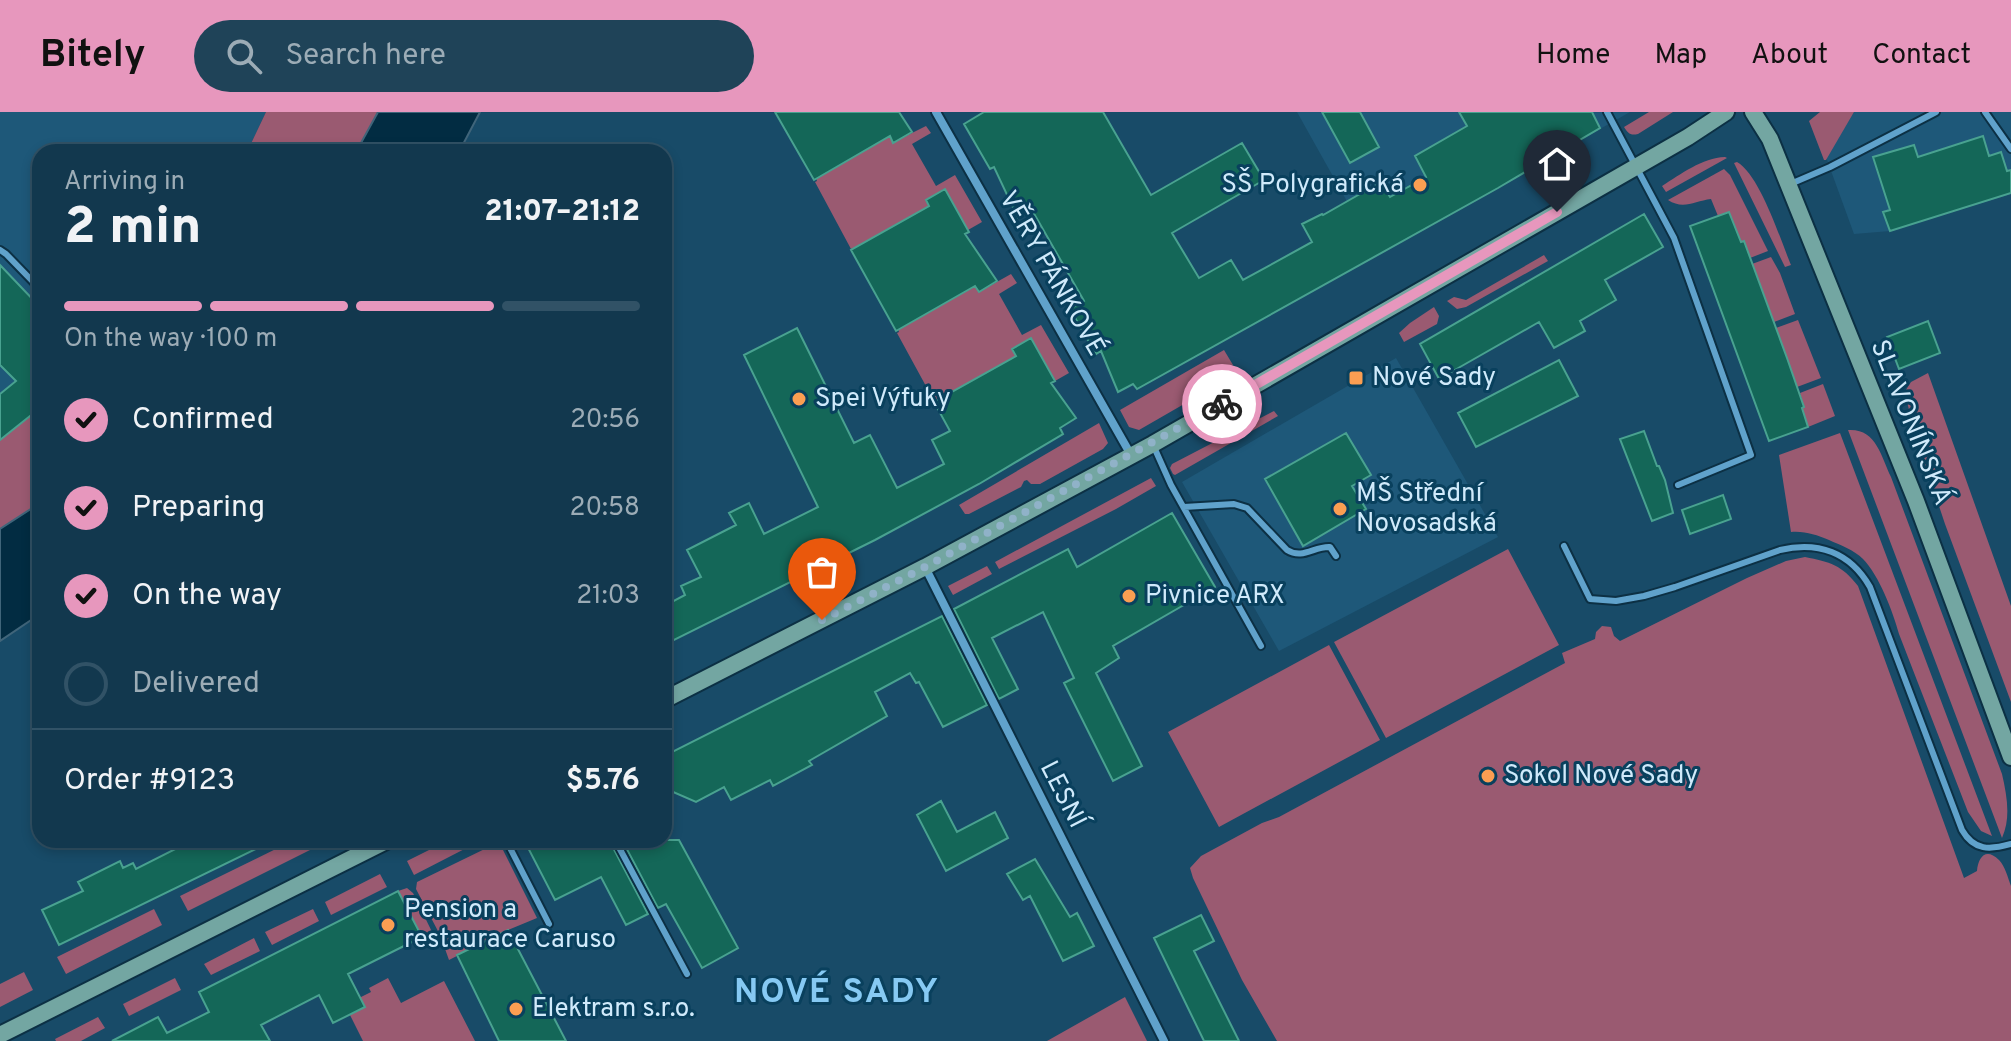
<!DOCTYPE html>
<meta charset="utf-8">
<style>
:root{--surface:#12384e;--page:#1f4358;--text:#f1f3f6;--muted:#9cacb6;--line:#315266;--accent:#e797bd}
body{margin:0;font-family:Overpass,sans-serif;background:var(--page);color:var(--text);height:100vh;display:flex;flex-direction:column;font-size:30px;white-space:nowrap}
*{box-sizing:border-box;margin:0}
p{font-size:26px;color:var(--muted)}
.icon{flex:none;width:44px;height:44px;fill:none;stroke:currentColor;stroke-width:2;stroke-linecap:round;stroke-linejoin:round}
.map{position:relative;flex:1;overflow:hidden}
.side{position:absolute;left:32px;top:32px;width:640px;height:704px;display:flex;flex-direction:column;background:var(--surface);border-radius:24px;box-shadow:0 4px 12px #0003,0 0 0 2px var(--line)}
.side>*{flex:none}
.pin{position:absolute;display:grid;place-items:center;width:68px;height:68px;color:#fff;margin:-82px -34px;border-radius:50% 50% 50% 0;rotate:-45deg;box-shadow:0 0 8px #0007}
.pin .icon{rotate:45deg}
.courier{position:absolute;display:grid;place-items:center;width:80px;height:80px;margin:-40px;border:6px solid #e797bd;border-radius:50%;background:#fff;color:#222;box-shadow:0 2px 10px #0007}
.headline em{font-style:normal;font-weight:800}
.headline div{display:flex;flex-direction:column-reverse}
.headline{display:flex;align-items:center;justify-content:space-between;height:136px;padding:0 32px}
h1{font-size:52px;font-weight:800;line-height:60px}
.bar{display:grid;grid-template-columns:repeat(4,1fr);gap:12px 8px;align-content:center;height:96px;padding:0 32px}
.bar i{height:10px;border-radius:6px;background:var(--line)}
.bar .on{background:var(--accent)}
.bar p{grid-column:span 4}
.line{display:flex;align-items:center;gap:20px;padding:0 32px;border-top:2px solid var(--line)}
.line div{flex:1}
ol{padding:0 32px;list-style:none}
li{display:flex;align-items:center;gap:24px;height:88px}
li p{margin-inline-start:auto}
li .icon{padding:8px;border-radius:50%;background:var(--accent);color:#111;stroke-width:4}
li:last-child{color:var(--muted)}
li i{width:44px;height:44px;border:4px solid var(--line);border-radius:50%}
header{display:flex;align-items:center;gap:48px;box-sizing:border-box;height:112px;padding:0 40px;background:var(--accent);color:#111}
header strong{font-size:38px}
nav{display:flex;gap:44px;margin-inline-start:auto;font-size:28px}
.search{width:560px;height:72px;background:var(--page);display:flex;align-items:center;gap:20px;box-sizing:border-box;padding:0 28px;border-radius:44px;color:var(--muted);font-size:30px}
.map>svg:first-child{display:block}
.built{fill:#1e5879}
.green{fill:#9a5a71}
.water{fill:#022c42;stroke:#40657a;stroke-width:2}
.building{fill:#146758;stroke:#49a290;stroke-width:2}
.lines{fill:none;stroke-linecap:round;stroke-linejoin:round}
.lane-casing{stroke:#0c3044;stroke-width:10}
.street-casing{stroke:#0c3044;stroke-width:12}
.secondary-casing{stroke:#0c3044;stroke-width:20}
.lane{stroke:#60a2cb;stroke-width:6}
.street{stroke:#60a2cb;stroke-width:8}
.secondary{stroke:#73a6a2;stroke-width:16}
.done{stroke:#90b2c8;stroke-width:8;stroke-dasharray:0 14.4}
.route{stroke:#e797bd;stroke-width:10}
.poi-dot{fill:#fb9e52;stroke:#09405d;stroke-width:3}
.labels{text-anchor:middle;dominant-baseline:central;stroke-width:6;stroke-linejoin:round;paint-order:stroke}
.poi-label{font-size:26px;fill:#d0eafb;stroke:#09405d;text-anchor:start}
.street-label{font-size:26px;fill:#d0eafb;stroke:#09405d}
.district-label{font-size:34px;font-weight:bold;letter-spacing:2px;fill:#86c9f3;stroke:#09405d}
</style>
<header>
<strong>Bitely</strong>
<div class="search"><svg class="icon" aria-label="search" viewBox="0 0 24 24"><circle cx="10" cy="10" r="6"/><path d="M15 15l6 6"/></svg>Search here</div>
<nav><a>Home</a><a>Map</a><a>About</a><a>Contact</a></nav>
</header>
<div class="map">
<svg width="2011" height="929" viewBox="0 0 2011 929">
<rect width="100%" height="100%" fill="#184b68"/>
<path class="built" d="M0 0H266L247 40H40V279L0 309Z
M1297 0H1630L1377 143Z
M1854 0H2011V82L1890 119 1854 122 1826 45Z
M1396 246 1498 425 1279 539 1182 370Z"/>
<path class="green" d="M266 0H378L356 40H247Z
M1649 0H1673L1638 22C1630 24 1628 21 1624 15Z
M1820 0H1854L1826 48H1824L1809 9Z
M926 14 931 21 912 32 936 74 955 63 982 110 968 118 944 77 926 88 933 101 854 138 853 136 851 137 815 70 817 69 816 66 886 18 894 30Z
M1725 45 1727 46 1666 80 1662 74C1681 62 1702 46 1725 45Z
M1737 50C1760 63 1780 127 1791 153L1785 155 1734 51Z
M1724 57 1730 63 1768 139 1750 146 1741 130 1729 100 1718 104 1711 87C1695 89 1683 98 1668 88Z
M1544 143 1548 149 1466 195 1457 197 1447 189 1454 185 1466 188Z
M1771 145 1780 161 1795 202 1774 210 1752 152Z
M1011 162 1017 171 999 182 1022 223 1041 213 1069 261 1055 269 1019 250 937 289 935 286 933 287 897 221 899 220 898 217 971 167 979 180Z
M1434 195 1439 204 1437 212 1404 230 1399 221 1410 211Z
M1798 208 1821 266 1797 275 1776 216Z
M1224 238 1233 253 1198 284 1139 318 1129 315 1120 298Z
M1928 261 2011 494V590L1945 412 1917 328 1907 290 1902 284 1911 270Z
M1823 272 1835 304 1808 315 1802 296 1804 295 1800 281Z
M40 293V391L0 417V327Z
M1274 299 1278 304 1175 363 1173 362 1170 356 1172 352Z
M1099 311 1108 331 1103 337 1040 372H1031L1027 368 1024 369 1021 375 969 402H965L959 393Z
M1848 318C1876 316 1881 344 1891 365L2002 662C2007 684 2011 706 2002 726Z
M1840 321 1992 724 1981 719 1968 700 1899 522C1893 500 1879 463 1863 447 1854 438 1840 433 1829 428 1816 423 1806 419 1791 420L1779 343Z
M1151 366 1156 374 1116 397 999 457 995 450Z
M1508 437 1559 533 1386 626 1334 530Z
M1805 445C1830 450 1842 453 1858 474L1964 766 1977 759C1978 745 1986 735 1999 748 2005 754 2008 766 2011 774V929H1277L1242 868 1193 766 1190 756 1201 744 1262 711 1279 705 1565 551 1562 541 1595 527 1596 520 1602 514 1611 515 1614 524 1620 529 1747 466 1786 449Z
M987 454 992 462 953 483 948 474Z
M1329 533 1380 628 1219 715 1168 620Z
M294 728H330L188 799 180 784Z
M436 728H482L414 763 407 749 431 737Z
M499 730 537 806 508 818 449 848 440 823 416 777 417 770Z
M380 762 387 775 331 803 325 790Z
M407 776 413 781 434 824 424 829 398 779Z
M154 797 162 813 66 862 57 845Z
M313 797 319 809 272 833 265 820Z
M254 826 260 839 211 863 204 852Z
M24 860 33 878 0 895V872Z
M175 866 181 878 129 904 123 892Z
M388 866 401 891 444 869 475 929H363L349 901 359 886 371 880 369 876Z
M1125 885 1147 929H1047Z
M98 905 105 916 81 929H56L55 927Z"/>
<path class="water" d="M378 0H480L459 40H356Z
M40 391V502L0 529V417Z"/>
<path class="building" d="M775 0H899L912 20 893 31 890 24 814 68Z
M984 0H1103L1151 83 1242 31 1264 68 1172 121 1199 166 1231 148 1243 168 1312 130 1302 112 1322 102 1323 103 1381 70 1390 85 1426 65 1415 44 1467 14 1459 0H1592L1600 16 1498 76 1137 277 1133 272 1118 280 1101 239 1096 242 1070 197 1084 189 1032 98 1018 106 994 55 990 57 964 12Z
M1322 0H1360L1379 35 1350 51Z
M1983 24 1989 44 2001 40 2007 59 2011 58V81L1890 119 1883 100 1890 98 1873 45 1914 33 1918 45Z
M945 77 969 120 965 122 997 169 979 180 975 174 896 219 851 138 929 94 926 88Z
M1729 100 1741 130 1744 129 1787 246 1804 295 1802 296 1808 315 1769 329 1690 114Z
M1644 102 1663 135 1605 168 1616 188 1580 209 1585 219 1554 236 1539 210 1439 267 1420 232Z
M0 153 40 195V296L0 328V282L16 269 0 253Z
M1928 209 1940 241 1899 257 1887 225Z
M797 216 854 331 870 323 897 376 944 352 932 328 950 319 934 290 1016 244 1012 237 1031 226 1055 269 1051 271 1076 306 1060 316 1063 322 979 372 875 428 664 533V494L685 483 681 474 701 465 687 438 736 413 729 401 749 391 764 422 818 395 744 243Z
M1559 248 1578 284 1476 335 1458 301Z
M1644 319 1657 354H1659L1665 368 1673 401 1652 409 1620 327Z
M1346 321 1371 363 1352 374 1366 397 1303 434 1265 367Z
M1723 383 1731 407 1690 422 1682 398Z
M1172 401 1215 475 1113 534 1119 546 1096 561 1142 654 1113 669 1064 571 1074 566 1043 500 992 526 1018 577 999 587 954 497 1068 437 1077 455Z
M942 504 987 593 943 615 919 570 916 571 910 561 875 580 887 604 809 649 812 653 773 674 770 668 731 688 724 675 696 690 664 676V644Z
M941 689 957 720 995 700 1008 726 946 759 917 703Z
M193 728H274L59 833 42 798 83 779 78 770 120 749 123 756 133 751 136 757Z
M524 728H609L648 802 626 813 601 765 555 788Z
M622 728H679L738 836 702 856 666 792 658 796Z
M1035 747 1070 805 1077 801 1094 834 1063 849 1030 784 1023 788 1007 762Z
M398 779 422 825 348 862 365 895 333 911 319 883 261 913 270 929H112L158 905 167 921 209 900 199 880Z
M1201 803 1214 829 1194 839 1239 929H1204L1154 826Z
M508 818 566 929H499L457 843Z"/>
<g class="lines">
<g class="lane-casing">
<path id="lane" d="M1607 0 1674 126 1751 343 1678 373
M1985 0 2011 37
M1788 73 1830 55 1936 0
M0 138 6 142 40 177
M1154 335 1171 373 1261 534
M1184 395 1234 392 1247 396 1287 438C1303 448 1314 434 1330 435L1336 444
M1564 434 1590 487 1616 489 1644 484 1675 475 1780 438C1818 429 1850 440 1870 475L1962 718C1974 739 1990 738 2011 732
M506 728 549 812
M615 728 687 862"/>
</g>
<g class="street-casing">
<path id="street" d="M936 0 1131 343
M925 455 1164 929"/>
</g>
<g class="secondary-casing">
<path id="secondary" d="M1753 0 1770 27 1916 389 2011 645
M664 588 925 455 1153 332 1688 25 1726 0
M0 923 388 728"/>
</g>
<use href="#lane" class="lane"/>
<use href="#street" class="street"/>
<use href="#secondary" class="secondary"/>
</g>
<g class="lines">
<path class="done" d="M822 508 925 455 1222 292"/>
<path class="route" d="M1222 292 1557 100"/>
</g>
<g class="poi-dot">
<circle cx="1420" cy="73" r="8"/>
<rect x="1348" y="258" width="16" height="16" rx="4"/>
<circle cx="799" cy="287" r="8"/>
<circle cx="1340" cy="397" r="8"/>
<circle cx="1129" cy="484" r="8"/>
<circle cx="1488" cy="664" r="8"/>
<circle cx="388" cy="813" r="8"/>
<circle cx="516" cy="897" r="8"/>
</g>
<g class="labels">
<g class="poi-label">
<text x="1404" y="73" text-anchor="end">SŠ Polygrafická</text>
<text x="1372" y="266">Nové Sady</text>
<text x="815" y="287">Spei Výfuky</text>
<text x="1356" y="382">MŠ Střední<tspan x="1356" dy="30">Novosadská</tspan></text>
<text x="1145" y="484">Pivnice ARX</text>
<text x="1504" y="664">Sokol Nové Sady</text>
<text x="404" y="798">Pension a<tspan x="404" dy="30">restaurace Caruso</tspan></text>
<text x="532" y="897">Elektram s.r.o.</text>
</g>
<g class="street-label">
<text transform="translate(1051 162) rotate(60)">VĚRY PÁNKOVÉ</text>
<text transform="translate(1910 311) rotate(68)">SLAVONÍNSKÁ</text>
<text transform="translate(1062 683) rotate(63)">LESNÍ</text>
</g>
<g class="district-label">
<text x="837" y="881">NOVÉ SADY</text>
</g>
</g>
</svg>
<div class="pin" style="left:822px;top:508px;background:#ea580c"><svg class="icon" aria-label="bag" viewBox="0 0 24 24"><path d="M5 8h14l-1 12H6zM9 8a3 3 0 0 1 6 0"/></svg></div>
<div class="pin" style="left:1557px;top:100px;background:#1f2937"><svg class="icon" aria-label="home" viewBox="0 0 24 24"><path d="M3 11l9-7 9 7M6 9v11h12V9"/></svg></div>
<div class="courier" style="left:1222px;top:292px"><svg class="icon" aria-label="bike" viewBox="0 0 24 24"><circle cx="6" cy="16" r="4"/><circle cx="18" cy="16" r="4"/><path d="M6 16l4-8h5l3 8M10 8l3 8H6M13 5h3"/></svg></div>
<section class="side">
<div class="headline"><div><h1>2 min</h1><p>Arriving in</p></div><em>21:07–21:12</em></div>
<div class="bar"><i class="on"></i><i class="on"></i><i class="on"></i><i></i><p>On the way · 100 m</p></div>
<ol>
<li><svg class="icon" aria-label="check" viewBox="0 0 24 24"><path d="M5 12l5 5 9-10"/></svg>Confirmed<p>20:56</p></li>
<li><svg class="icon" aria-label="check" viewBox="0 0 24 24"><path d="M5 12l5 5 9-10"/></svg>Preparing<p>20:58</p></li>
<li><svg class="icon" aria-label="check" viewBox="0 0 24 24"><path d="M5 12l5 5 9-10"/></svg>On the way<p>21:03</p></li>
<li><i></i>Delivered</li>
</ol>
<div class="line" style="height:104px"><div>Order #9123</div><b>$5.76</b></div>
</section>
</div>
